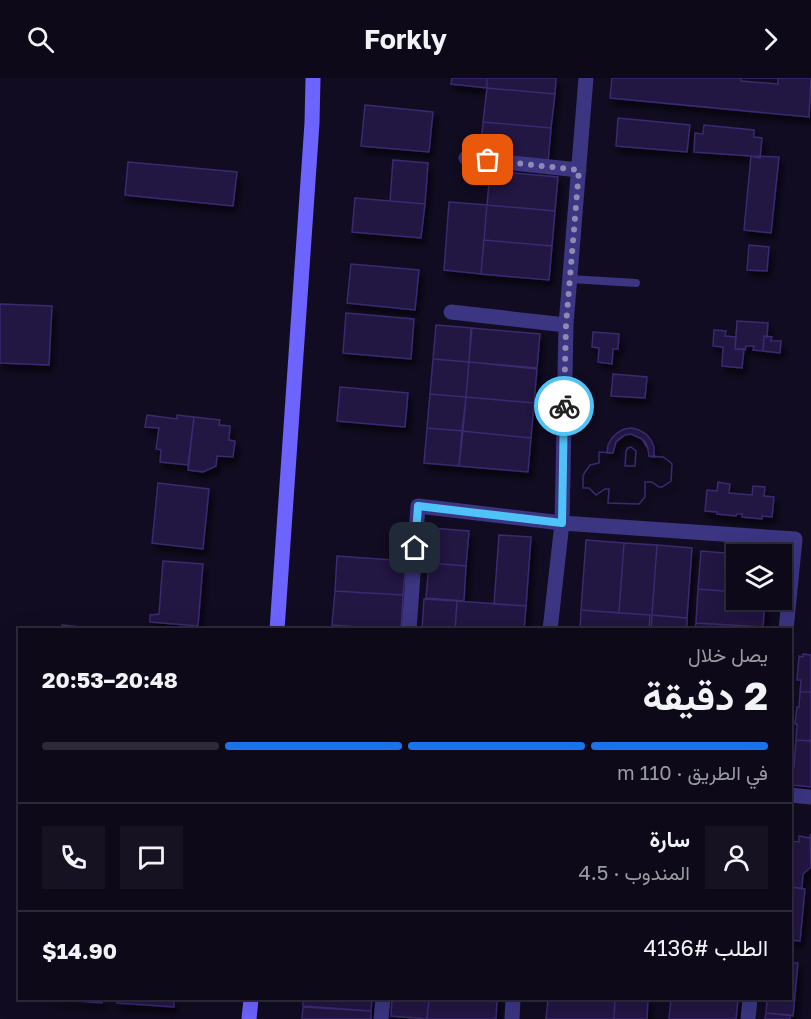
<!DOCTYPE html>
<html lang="ar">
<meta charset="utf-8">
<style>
:root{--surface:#0d0919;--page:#161222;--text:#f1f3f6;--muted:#9a9aa2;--line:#2d2a38;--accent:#1a73e8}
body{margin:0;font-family:"Golos Text",Vazirmatn,sans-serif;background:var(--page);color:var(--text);direction:rtl;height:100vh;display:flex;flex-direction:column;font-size:22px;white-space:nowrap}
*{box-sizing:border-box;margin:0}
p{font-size:20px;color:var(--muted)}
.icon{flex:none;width:33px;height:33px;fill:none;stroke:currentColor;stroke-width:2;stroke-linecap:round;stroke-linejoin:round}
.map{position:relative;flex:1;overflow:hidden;direction:ltr}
.sheet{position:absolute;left:18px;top:550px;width:774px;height:372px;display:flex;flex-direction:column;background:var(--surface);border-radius:0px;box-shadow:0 6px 24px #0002,0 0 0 2px var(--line);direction:rtl}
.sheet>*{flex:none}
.buttons{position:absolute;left:726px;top:466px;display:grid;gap:12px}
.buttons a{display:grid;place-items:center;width:66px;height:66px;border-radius:0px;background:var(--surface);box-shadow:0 6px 24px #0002,0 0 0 2px var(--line);font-size:30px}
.pin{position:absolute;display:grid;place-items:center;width:51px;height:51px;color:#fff;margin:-26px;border-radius:12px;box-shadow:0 3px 9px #0006}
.courier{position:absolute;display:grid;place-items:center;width:60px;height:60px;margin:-30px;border:4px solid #4fc3f7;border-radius:50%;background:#fff;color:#222;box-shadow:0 2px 8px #0007}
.summary em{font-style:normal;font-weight:700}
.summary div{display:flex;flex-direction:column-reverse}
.summary{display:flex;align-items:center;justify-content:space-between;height:102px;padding:0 24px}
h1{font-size:39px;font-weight:700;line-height:45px}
.bar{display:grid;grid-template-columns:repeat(4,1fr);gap:9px 6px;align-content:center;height:72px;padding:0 24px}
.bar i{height:8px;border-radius:4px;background:var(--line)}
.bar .selected{background:var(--accent)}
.bar p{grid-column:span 4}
.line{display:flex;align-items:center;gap:15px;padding:0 24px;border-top:2px solid var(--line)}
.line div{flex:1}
.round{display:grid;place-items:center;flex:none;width:63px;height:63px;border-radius:0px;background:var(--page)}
header{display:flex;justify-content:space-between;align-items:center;height:78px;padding:0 24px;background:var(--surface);font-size:27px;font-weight:700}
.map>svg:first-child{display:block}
.building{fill:#221743;stroke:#3a2970;stroke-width:1.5;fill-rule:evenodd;filter:url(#shadow)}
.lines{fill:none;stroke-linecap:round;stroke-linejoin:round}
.lane{stroke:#3b3582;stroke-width:8}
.street{stroke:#3b3582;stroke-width:15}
.secondary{stroke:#6d63ff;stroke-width:15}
.done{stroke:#9089b1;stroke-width:6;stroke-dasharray:0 10.8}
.route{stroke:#4fc3f7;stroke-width:8}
</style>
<header><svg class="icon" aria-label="forward" viewBox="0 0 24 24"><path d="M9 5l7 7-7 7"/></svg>Forkly<svg class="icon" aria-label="search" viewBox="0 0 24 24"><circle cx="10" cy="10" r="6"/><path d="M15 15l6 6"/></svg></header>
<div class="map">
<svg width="811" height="941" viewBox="0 0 811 941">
<defs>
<filter id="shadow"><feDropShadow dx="3.5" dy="6" stdDeviation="3" flood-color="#0009"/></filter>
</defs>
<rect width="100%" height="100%" fill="#110c21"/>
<path class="building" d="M452 0H487V10L451 6Z
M487 0H556L555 16 487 10Z
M612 0H811L809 39 610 20Z
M741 0H778V6L741 3Z
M487 10 555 16 551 50 483 44Z
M365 27 433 34 429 74 361 68Z
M618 40 690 47 687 74 616 68Z
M483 44 551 50 548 85 480 79Z
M704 47 754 52V59L762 60 760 80 751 78 694 74 695 55 703 56Z
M751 78 779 79 771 155 744 152Z
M393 82 428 85 425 126 390 123Z
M128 84 237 94 233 128 125 117Z
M490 93 558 99 555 133 487 127Z
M355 120 425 126 421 160 352 154Z
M449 124 487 127 481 196 444 192Z
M487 127 555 133 552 168 484 162Z
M484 162 552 168 549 202 481 196Z
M749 167 769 169 767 193 747 192Z
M351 186 419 192 415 232 347 225Z
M0 226 52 228 49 287 0 285Z
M346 235 414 241 411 281 343 275Z
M737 243 768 245 767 259 764 258 763 273 753 272 754 268H746L745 272 735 271Z
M436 247 472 250 469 284 433 281Z
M471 250 540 256 537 290 469 284Z
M714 252 726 253 725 258 736 259 735 271H744L742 290 722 288 723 269 713 268Z
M593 254 619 256 618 271H613L612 286 598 284 599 270 592 269Z
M764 258 772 259 771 263H781L780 275 763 273Z
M433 281 469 284 466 319 430 316Z
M469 284 537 291 534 325 466 319Z
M613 296 647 299 645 320 611 318Z
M340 309 408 315 405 349 337 343Z
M430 316 466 319 463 353 427 350Z
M466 319 534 325 531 360 462 353Z
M147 337 177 341V337L194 339 188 387 160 384 161 372 156 371 159 350 145 349Z
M194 339 220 342 219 347 230 348 229 362 235 363 233 379 217 378 216 388 203 394 188 392Z
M427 350 463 353 459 388 424 385Z
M632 350 639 352 646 356 651 362 654 369V379L649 378 648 371 642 361 631 356 625 357 620 360 616 364 613 375H607L608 367 612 360 617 355 624 351Z
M462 353 531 360 528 394 459 388Z
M631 356 642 361 646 365 648 371 649 378 663 379 669 383 672 386 671 403 662 409H659L652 404H645V419L639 426 608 425 609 411H605L596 417 589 410H583V398L585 394 590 387 599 385V374L613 375 616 364 625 357ZM631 369 636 373 635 388H625L626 373 628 370Z
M631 356 642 361 646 365 648 371 649 378 663 379 669 383 672 386 671 403 662 409H659L652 404H645V419L639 426 608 425 609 411H605L596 417 589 410H583V398L585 394 590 387 599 385V374L613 375 616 364 625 357Z
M631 369 636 373 635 388H625L626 373 628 370Z
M718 404 730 406 729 415 752 417 753 408 765 409 764 418 774 419 772 439 762 438V441L742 439V436H737L736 438 717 436V434L705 433 707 412 717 413Z
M158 405 209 411 203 471 152 465Z
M431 450 469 453 466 488 429 485Z
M499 457 531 459 526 528 494 526Z
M586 462 624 465 619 535 581 532Z
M624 465 657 467 652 537 619 535Z
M657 467 692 470 687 540 652 537Z
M701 473 749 477H736V514L698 511Z
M337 478 406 483 403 517 335 513Z
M163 483 203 486 198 548 150 544V537L159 536Z
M429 485 466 488 464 523 426 520Z
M698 511 736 514V522H765L763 549 696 545Z
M335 513 403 517 401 552 332 547Z
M424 521 457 523 455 552H422Z
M457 523 526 528 524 552H455Z
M581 532 650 537 649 552H580Z
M652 537 687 540V552H651Z
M696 545 763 549V552H695Z
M62 547 101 551 100 552H62Z
M332 547 399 552H332Z
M803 576 811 577V614H800L801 602H797L799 578 803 579Z
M800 614H811V663L796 662 797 646H795L797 629H799Z
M796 662 811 663V709L793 707V703H791L792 689H794Z
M810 756 811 789 803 796 802 810 790 809V763L799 764V758L810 760Z
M790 809 805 811 800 863 790 862Z
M790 885H798L793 938 766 935 767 921H790Z
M51 921H103L102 925Z
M117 921H174V929L117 925Z
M303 921H372L371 933 303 928Z
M392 921H429L427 941 391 938Z
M429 921H497L496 941H427Z
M548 921H615L614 941H546Z
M615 921H648L647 941H614Z
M671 921H738L736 941H669Z
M303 929 371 933V941H302Z
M766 935 790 937V941H765Z"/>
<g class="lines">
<path class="lane" d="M570 201 636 205"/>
<path class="street" d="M466 80 579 92
M451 234 566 247
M409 552 418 428 562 445 566 247 586 0
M550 552 562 445 795 461 786 552
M790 717 811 719
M381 941 383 921
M512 941 513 921
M748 941 750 921"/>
<path class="secondary" d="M277 552 312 45 313 0
M249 941 251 921"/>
</g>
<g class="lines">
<path class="done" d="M488 82 579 92 566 247 564 328"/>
<path class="route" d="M415 470 418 428 562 445 564 328"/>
</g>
</svg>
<div class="buttons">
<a><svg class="icon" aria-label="layers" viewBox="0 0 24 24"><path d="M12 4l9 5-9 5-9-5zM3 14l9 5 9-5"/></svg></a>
</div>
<div class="pin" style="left:488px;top:82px;background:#ea580c"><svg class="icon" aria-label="bag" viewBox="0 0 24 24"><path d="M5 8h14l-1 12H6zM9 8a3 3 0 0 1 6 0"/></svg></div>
<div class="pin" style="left:415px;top:470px;background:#1f2937"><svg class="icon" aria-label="home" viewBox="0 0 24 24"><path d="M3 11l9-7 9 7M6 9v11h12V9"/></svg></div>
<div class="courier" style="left:564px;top:328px"><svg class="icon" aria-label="bike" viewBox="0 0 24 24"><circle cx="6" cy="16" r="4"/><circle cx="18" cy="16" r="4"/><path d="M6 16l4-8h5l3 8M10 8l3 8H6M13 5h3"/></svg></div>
<section class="sheet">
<div class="summary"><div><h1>2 دقيقة</h1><p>يصل خلال</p></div><em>20:48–20:53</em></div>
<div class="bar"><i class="selected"></i><i class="selected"></i><i class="selected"></i><i></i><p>في الطريق · 110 m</p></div>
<div class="line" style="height:108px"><a class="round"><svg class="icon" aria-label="person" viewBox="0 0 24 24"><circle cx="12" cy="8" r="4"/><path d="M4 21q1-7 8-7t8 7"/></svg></a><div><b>سارة</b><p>المندوب · 4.5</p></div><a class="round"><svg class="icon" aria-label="chat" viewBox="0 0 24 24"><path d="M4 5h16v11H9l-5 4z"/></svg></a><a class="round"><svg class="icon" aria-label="phone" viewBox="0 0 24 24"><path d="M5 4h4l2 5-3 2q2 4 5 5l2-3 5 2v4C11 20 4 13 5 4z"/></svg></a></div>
<div class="line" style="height:78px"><div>الطلب #4136</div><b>$14.90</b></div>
</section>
</div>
